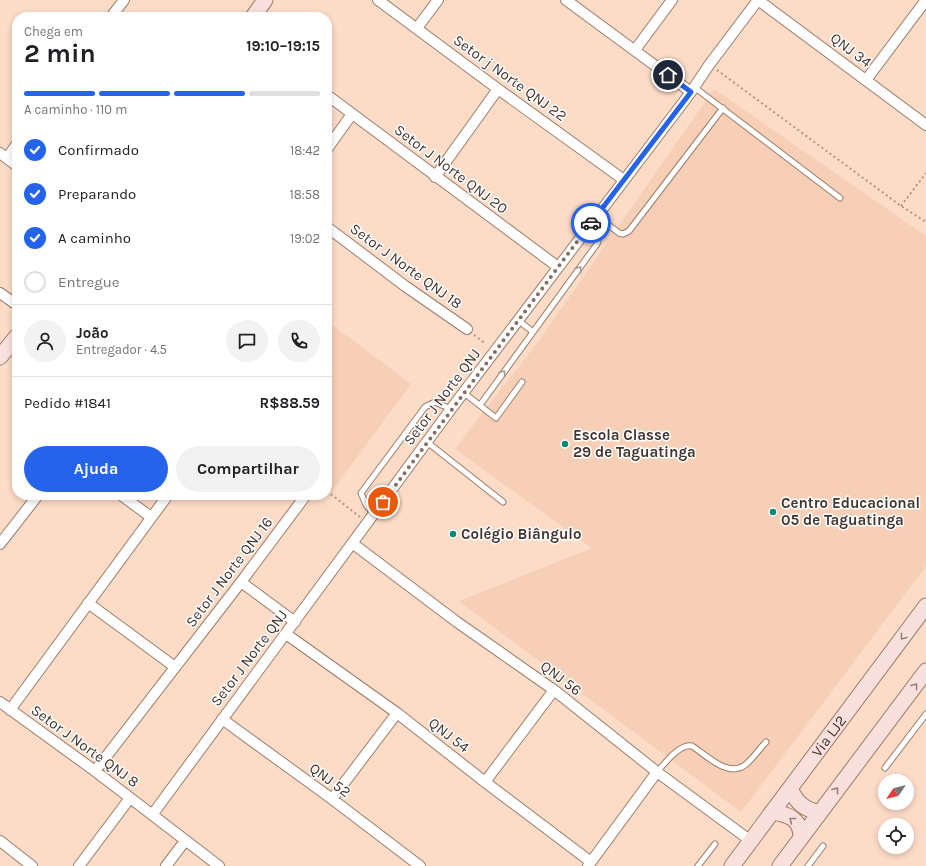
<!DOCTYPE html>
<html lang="pt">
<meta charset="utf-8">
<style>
:root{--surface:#fff;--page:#f2f2f2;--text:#202124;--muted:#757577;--line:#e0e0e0;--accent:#2563eb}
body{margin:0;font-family:Karla,sans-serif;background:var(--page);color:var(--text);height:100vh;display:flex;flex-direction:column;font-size:15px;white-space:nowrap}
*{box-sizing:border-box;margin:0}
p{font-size:13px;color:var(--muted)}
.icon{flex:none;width:22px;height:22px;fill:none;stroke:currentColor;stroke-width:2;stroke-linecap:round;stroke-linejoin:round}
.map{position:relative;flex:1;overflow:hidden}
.sheet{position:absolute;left:12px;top:12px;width:320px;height:488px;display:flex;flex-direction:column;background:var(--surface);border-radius:16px;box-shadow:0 2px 6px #0003}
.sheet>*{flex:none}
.needle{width:26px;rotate:235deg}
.controls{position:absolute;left:878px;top:774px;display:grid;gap:8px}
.controls a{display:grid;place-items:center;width:36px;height:36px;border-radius:50%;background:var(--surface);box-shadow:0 2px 6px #0003;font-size:20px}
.pin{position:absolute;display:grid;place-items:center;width:34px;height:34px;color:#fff;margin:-17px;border:2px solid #fff;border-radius:50%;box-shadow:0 1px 4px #0007}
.courier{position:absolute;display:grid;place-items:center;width:40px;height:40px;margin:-20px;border:3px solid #2563eb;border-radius:50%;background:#fff;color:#222;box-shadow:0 1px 5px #0007}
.summary em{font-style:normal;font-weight:700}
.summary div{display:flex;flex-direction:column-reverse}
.summary{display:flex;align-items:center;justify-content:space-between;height:68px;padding:0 12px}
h1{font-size:26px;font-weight:700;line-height:30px}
.bar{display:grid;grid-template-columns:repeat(4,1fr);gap:6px 4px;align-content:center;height:48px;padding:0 12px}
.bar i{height:5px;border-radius:3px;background:var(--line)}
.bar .active{background:var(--accent)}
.bar p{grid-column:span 4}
.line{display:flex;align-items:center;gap:10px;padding:0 12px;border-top:1px solid var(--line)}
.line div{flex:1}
.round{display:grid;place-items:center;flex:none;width:42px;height:42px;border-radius:21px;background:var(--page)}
ol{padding:0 12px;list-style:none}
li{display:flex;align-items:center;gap:12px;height:44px}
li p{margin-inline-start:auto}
li .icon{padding:4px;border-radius:50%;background:var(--accent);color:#fff;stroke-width:4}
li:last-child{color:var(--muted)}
li i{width:22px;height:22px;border:2px solid var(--line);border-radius:50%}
.button{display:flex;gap:8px;margin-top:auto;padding:8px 12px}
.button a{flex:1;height:46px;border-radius:24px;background:var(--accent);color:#fff;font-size:16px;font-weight:700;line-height:46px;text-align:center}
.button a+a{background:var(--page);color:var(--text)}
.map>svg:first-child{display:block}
.built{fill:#f6cfb6}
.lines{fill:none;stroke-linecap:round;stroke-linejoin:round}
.lane-casing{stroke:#9a7d6a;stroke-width:7}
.street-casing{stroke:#9a7d6a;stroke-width:12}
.secondary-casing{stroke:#9a7d6a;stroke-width:17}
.path{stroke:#af9788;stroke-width:2;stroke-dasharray:2 3;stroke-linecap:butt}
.lane{stroke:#fff;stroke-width:5}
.street{stroke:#fff;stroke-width:10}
.secondary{stroke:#fae0dc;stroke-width:15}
.oneway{stroke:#a19a97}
.oneway2{stroke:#95827d}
.done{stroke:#847064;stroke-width:4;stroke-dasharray:0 7.2}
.route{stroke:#2563eb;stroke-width:5}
.poi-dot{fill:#088b70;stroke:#fff;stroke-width:1.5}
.labels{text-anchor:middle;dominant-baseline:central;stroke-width:3;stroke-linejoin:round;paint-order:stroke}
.street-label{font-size:15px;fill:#43362f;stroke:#fff}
.poi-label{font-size:15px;font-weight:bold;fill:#43362f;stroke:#fff;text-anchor:start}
</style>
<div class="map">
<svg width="926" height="866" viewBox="0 0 926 866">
<rect width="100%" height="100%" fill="#fcdbc7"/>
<path class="built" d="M714 89 926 236V566L741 812 459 601 592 548 455 449 540 339Z
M327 321 411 384 329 495 327 493Z"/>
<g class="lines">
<g class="lane-casing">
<path id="lane" d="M694 87 840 198
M597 216 619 233 623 234 629 231 723 108
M518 320 533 332
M464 393 496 418 522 382
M480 405 597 244 598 241 586 230
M427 442 503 502
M374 514 366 505 361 493 425 407 435 402 451 409
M885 768 926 714
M657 772C665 763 680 743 692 746 706 755 728 778 745 765 753 759 759 749 766 742
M698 866 715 844
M808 866 823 846"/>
</g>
<g class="street-casing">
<path id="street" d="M378 0 498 89 624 180
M566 0 691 92
M111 17 124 0
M417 28 438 0
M635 50 672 0
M866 80 926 0
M327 95 558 267
M327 149 352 114
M0 153 17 166
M7 158 17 144
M435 177 498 89
M327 227 405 286 467 329
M0 293 17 305
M121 495 151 517
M352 543 457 622 554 690 657 772 751 841
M0 544 38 495
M241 582 295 622
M88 603 175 667
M286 634 397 713 485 782 591 862
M0 702 95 771 219 866
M10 710 168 495
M222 719 332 799 420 866
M95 771 241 582 306 495
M485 782 554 690
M332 799 397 713
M152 815 451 409 691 92 709 65 758 0 926 125
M0 841 32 866
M79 866 130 798
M166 866 185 841
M588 866 657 772"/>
</g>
<g class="secondary-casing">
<g id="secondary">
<path d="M253 17 265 0"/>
<path d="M0 357 17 336"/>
<path d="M790 789C798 804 803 808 819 813"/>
<path d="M772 812C788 814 801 819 801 837"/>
<path id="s1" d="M732 866 926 606"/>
<path d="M780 866 926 671"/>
</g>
</g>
<path class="path" d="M717 70 901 206 926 222
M901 206 926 173
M474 335 486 344
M327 491 360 517"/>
<use href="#lane" class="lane"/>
<use href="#street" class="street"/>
<use href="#secondary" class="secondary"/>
</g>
<defs><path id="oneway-chevron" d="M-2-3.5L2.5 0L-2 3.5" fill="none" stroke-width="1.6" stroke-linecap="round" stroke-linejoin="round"/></defs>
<g class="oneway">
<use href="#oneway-chevron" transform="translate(579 269) rotate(-54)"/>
<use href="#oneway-chevron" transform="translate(503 373) rotate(-54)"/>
</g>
<g class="oneway2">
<use href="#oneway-chevron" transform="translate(903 637) rotate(127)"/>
<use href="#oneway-chevron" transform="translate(915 686) rotate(-53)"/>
<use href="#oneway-chevron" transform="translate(836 790) rotate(-53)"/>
<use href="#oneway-chevron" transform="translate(792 820) rotate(-142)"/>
</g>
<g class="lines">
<path class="done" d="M383 502 591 223"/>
<path class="route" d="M591 223 691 92 668 75"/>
</g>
<g class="poi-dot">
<circle cx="565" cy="444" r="4"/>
<circle cx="773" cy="512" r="4"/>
<circle cx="453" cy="534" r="4"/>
</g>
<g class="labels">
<g class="street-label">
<text transform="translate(851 50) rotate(37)">QNJ 34</text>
<text transform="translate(510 78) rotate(36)">Setor j Norte QNJ 22</text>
<text transform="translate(451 169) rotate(37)">Setor J Norte QNJ 20</text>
<text transform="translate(406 266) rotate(36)">Setor J Norte QNJ 18</text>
<text transform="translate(442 397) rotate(-53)">Setor J Norte QNJ</text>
<text transform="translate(229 572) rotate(-53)">Setor J Norte QNJ 16</text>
<text transform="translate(249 658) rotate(-53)">Setor J Norte QNJ</text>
<text transform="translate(561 678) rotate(37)">QNJ 56</text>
<text transform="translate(449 735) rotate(38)">QNJ 54</text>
<text stroke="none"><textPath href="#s1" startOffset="162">Via LJ2</textPath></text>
<text transform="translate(85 746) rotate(36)">Setor J Norte QNJ 8</text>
<text transform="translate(330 780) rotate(36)">QNJ 52</text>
</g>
<g class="poi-label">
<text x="573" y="435">Escola Classe<tspan x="573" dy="17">29 de Taguatinga</tspan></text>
<text x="781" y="503">Centro Educacional<tspan x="781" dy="17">05 de Taguatinga</tspan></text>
<text x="461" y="534">Colégio Biângulo</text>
</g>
</g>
</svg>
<div class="controls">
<a><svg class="needle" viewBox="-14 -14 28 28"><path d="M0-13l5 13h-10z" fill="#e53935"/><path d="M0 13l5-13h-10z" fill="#757577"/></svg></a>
<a><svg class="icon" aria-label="locate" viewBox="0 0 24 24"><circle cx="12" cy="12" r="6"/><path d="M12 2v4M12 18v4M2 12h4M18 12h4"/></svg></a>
</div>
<div class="pin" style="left:383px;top:502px;background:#ea580c"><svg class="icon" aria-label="bag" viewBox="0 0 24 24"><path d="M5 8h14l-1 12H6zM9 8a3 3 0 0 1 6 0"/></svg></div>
<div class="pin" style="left:668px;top:75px;background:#1f2937"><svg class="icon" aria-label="home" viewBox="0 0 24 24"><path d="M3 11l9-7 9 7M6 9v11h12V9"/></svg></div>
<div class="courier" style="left:591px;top:223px"><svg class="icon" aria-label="car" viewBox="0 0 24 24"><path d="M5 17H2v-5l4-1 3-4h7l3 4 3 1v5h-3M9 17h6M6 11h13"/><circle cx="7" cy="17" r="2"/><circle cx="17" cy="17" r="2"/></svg></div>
<section class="sheet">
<div class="summary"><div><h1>2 min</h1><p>Chega em</p></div><em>19:10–19:15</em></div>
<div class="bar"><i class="active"></i><i class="active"></i><i class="active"></i><i></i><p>A caminho · 110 m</p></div>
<ol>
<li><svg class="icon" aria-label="check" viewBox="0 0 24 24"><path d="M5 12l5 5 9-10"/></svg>Confirmado<p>18:42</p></li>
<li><svg class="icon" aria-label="check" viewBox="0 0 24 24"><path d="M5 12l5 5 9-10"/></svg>Preparando<p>18:58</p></li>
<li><svg class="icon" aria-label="check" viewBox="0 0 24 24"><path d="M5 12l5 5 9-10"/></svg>A caminho<p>19:02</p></li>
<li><i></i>Entregue</li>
</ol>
<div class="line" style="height:72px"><a class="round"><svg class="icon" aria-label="person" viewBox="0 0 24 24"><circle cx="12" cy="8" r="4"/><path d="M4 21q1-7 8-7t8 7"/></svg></a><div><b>João</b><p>Entregador · 4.5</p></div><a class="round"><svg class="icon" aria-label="chat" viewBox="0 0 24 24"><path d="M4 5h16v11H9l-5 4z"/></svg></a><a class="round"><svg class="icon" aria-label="phone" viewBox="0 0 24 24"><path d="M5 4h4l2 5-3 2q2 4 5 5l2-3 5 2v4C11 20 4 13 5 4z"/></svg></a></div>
<div class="line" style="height:52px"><div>Pedido #1841</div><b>R$88.59</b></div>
<div class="button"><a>Ajuda</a><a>Compartilhar</a></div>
</section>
</div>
